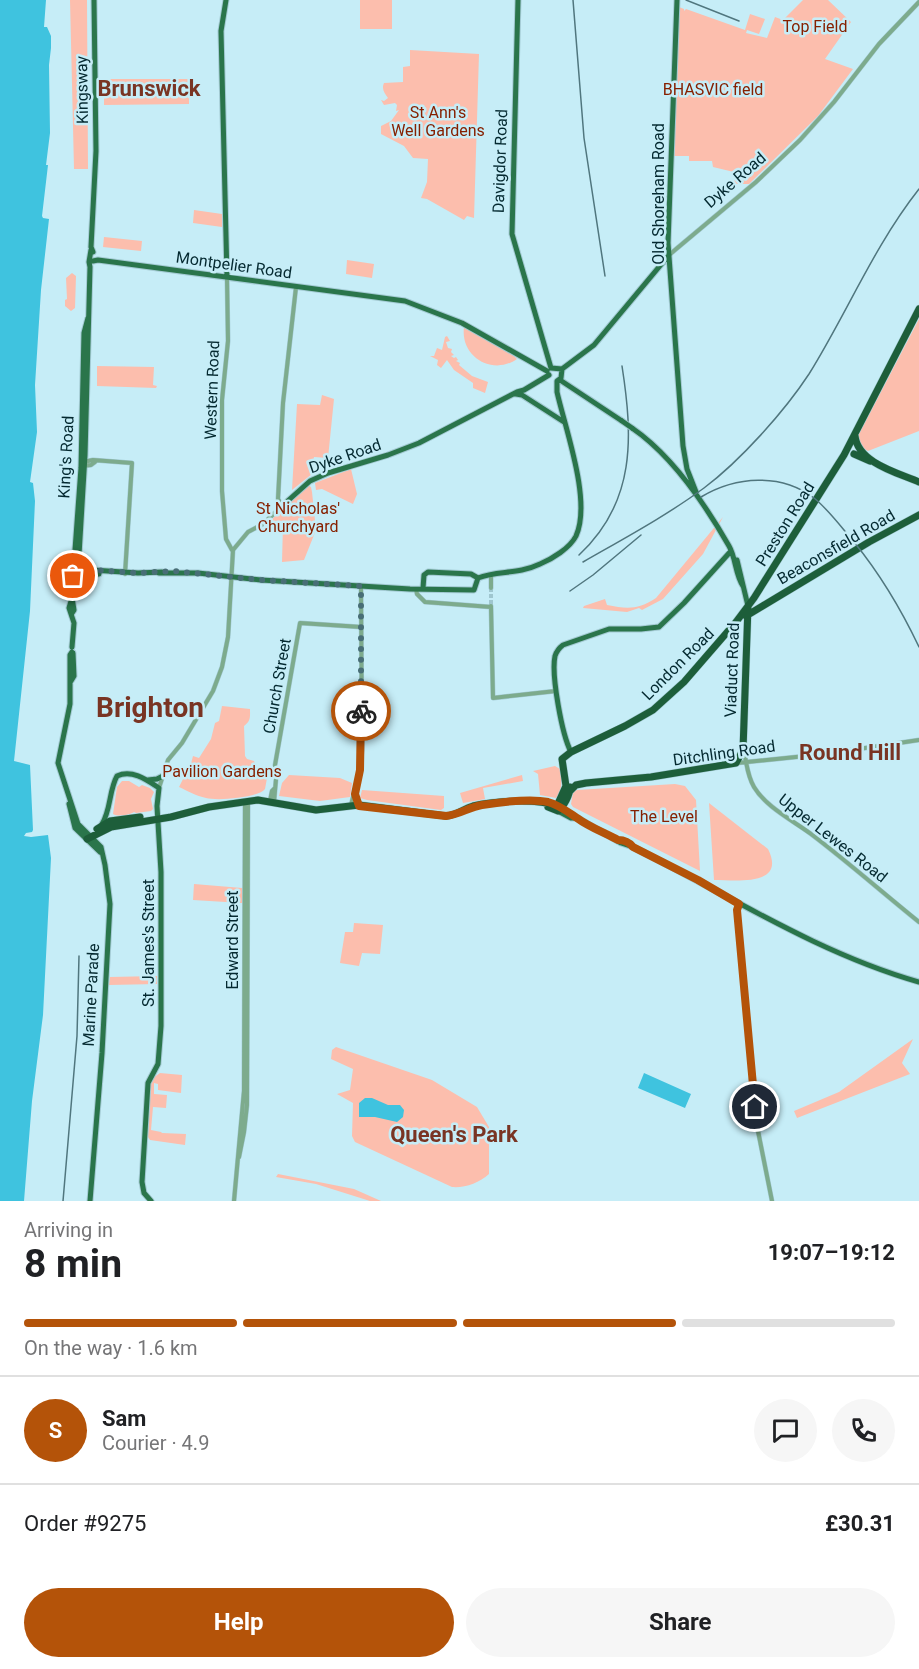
<!DOCTYPE html>
<meta charset="utf-8">
<style>
:root{--surface:#fff;--page:#f6f6f6;--text:#202124;--muted:#757577;--line:#e0e0e0;--accent:#b45309}
body{margin:0;font-family:Roboto,sans-serif;background:var(--page);color:var(--text);height:100vh;display:flex;flex-direction:column;font-size:22px;white-space:nowrap}
*{box-sizing:border-box;margin:0}
p{font-size:20px;color:var(--muted)}
.icon{flex:none;width:33px;height:33px;fill:none;stroke:currentColor;stroke-width:2;stroke-linecap:round;stroke-linejoin:round}
.map{position:relative;height:1201px;overflow:hidden}
.panel{display:flex;flex-direction:column;background:var(--surface);flex:1}
.panel>*{flex:none}
.pin{position:absolute;display:grid;place-items:center;width:51px;height:51px;color:#fff;margin:-26px;border:3px solid #fff;border-radius:50%;box-shadow:0 2px 6px #0007}
.courier{position:absolute;display:grid;place-items:center;width:60px;height:60px;margin:-30px;border:4px solid #b45309;border-radius:50%;background:#fff;color:#222;box-shadow:0 2px 8px #0007}
.headline em{font-style:normal;font-weight:700}
.headline div{display:flex;flex-direction:column-reverse}
.headline{display:flex;align-items:center;justify-content:space-between;height:102px;padding:0 24px}
h1{font-size:39px;font-weight:700;line-height:45px}
.bar{display:grid;grid-template-columns:repeat(4,1fr);gap:9px 6px;align-content:center;height:72px;padding:0 24px}
.bar i{height:8px;border-radius:4px;background:var(--line)}
.bar .active{background:var(--accent)}
.bar p{grid-column:span 4}
.line{display:flex;align-items:center;gap:15px;padding:0 24px;border-top:2px solid var(--line)}
.line div{flex:1}
.round{display:grid;place-items:center;flex:none;width:63px;height:63px;border-radius:32px;background:var(--page)}
.button{display:flex;gap:12px;margin-top:auto;padding:12px 24px}
.button a{flex:1;height:69px;border-radius:36px;background:var(--accent);color:#fff;font-size:24px;font-weight:700;line-height:69px;text-align:center}
.button a+a{background:var(--page);color:var(--text)}
.map>svg:first-child{display:block}
.green{fill:#fcbead}
.water{fill:#3fc3df}
.lines{fill:none;stroke-linecap:round;stroke-linejoin:round}
.minor-tunnel{stroke:#9fc6cf;stroke-width:4;stroke-dasharray:4 2;stroke-linecap:butt}
.minor-casing{stroke:#a3cad3;stroke-width:5}
.major-casing{stroke:#a3cad3;stroke-width:7}
.highway-casing{stroke:#a3cad3;stroke-width:8}
.minor{stroke:#7dab8d;stroke-width:4}
.major{stroke:#2a754b;stroke-width:5}
.highway{stroke:#1d5e3a;stroke-width:7}
.rail{stroke:#50767e;stroke-width:1.5}
.major-bridge-casing{stroke:#a3cad3;stroke-width:7;stroke-linecap:butt}
.major-bridge{stroke:#2a754b;stroke-width:5}
.done{stroke:#486e76;stroke-width:6;stroke-dasharray:0 10.8}
.route{stroke:#b45309;stroke-width:8}
.labels{text-anchor:middle;dominant-baseline:central;stroke-width:5;stroke-linejoin:round;paint-order:stroke}
.park-label{font-size:16px;fill:#862000;stroke:#c6edf7}
.street-label{font-size:16px;fill:#042930;stroke:#c6edf7}
.district-label{font-size:22px;font-weight:bold;fill:#793423;stroke:#c6edf7}
.town-label{font-size:28px;font-weight:bold;fill:#793423;stroke:#c6edf7}
</style>
<div class="map">
<svg width="919" height="1201" viewBox="0 0 919 1201">
<rect width="100%" height="100%" fill="#c6edf7"/>
<path class="green" d="M70 0H87L88 169H74Z
M360 0H392V29H360Z
M803 0H828L851 22 825 59 853 69 818 116 749 184H733L738 173 713 167 712 161H689V156H674L679 7 684 9V11L686 9 745 30 750 14 765 19 759 34 747 30 746 33 767 38 775 17 783 20Z
M410 50 479 54 474 218 467 216 464 220 427 199 421 198 427 182 428 159 413 158 404 146 381 134V126L391 121 399 110 396 111 397 105 395 103 384 105 381 100 384 101 388 98C385 94 381 89 384 83L403 82V67L410 66Z
M104 79H189V104L104 105Z
M194 210 222 214V227L193 223Z
M104 237 142 241 141 251 103 247Z
M347 260 374 264 372 278 346 274Z
M72 273 76 276 75 308 71 311 65 306V300L67 299 66 278Z
M919 319V431L868 451 861 447 858 442 859 434Z
M464 327 511 353 517 359C493 376 460 357 464 327Z
M447 336 450 341 446 342 448 348 452 349 451 352 454 355 451 356 454 358 456 357 458 360 456 361 460 363 459 365 472 376 488 382 485 393 473 388V383L454 370 447 360 441 368 437 365 438 360 430 356H434L437 348 442 350 445 337Z
M97 366 154 367 153 385 157 386 156 388 97 386Z
M322 395 334 399 328 458 314 457 312 474 292 490 297 404 320 405Z
M351 469 357 494 353 504 322 489 316 490 315 483Z
M308 485 311 487 312 492 316 530 304 560 282 562 283 524 268 528 267 524Z
M723 517 703 554 663 599 642 610 639 608 627 612 583 608 584 606 605 599 607 605C627 609 638 610 656 598Z
M222 706 250 709C250 717 251 721 244 726L245 756 247 759 254 761C256 767 262 775 267 778L265 789C258 798 217 801 206 798 196 796 188 791 179 787L184 777 188 775 193 756 199 758 211 739 215 723 219 721Z
M555 766 560 769C562 779 563 789 556 798L540 795 538 774 533 771Z
M289 775 340 778 352 783 350 797 320 801 279 796 282 783Z
M522 775 523 781 483 788 485 799 463 803 460 793Z
M122 781H129L139 787 142 785 150 788 154 792 151 799 153 809 151 811 136 813 134 812C130 815 118 817 113 814L117 787Z
M675 784 685 786 696 800 700 871 573 807 571 804 573 792 577 790Z
M362 790 444 796V808L441 810 367 800 360 798Z
M709 803 768 849C787 887 735 880 714 880Z
M194 884 242 888V903L193 900Z
M354 923 383 925 380 954 362 953 359 966 340 963 345 932H353Z
M157 976V984L109 985 110 977Z
M913 1039 902 1063 910 1074 797 1118 794 1111 839 1092Z
M336 1047 432 1080 477 1107 489 1127V1174C479 1183 465 1188 452 1187L355 1142 352 1136 353 1103 337 1094 350 1090 353 1069 331 1059 332 1050Z
M160 1073 182 1075 181 1093 158 1090V1084L154 1083V1094L167 1095 166 1108 153 1107 151 1130 161 1132 162 1133 186 1134 185 1145 150 1140 148 1137 151 1082 153 1078Z
M278 1174 354 1189 381 1201H370L316 1184 276 1177Z"/>
<path class="water" d="M0 0H46L44 27H47L51 36V48L49 65 50 133 46 165H48L42 216 43 218 49 219 41 290 35 385 37 432 30 482 33 483 35 501 30 611 14 761 30 765 33 830 32 832 26 833 24 836 31 837 48 835 51 858 43 1015 32 1101 24 1201H0Z
M644 1073 691 1094 685 1108 638 1088Z
M365 1098H372L388 1105H400L404 1110 403 1117 397 1122 375 1117H359V1103Z"/>
<g class="lines">
<path class="minor-tunnel" d="M491 588V606"/>
<g class="minor-casing">
<path id="minor" d="M669 255 756 182 800 140 834 102 879 44 919 2
M227 277 228 341 222 400V491L226 539 232 550
M83 462 93 460 132 463 125 574
M82 466 91 465 95 462
M233 550 248 532 263 524 282 506 278 499 283 403 296 287
M491 588V575
M416 589 417 594 425 602 491 607
M491 606 493 698 556 691
M744 752C747 764 747 775 754 787 766 807 792 820 811 834 848 862 883 893 919 922
M737 763 825 754 919 740
M159 788 168 760 182 743 213 691 222 667 228 637 233 550
M270 801 272 791 275 788
M274 802 276 779 275 765 300 623 361 627
M351 805 360 770 362 750 361 586
M739 904 737 911 757 1126 772 1201
M239 1157 244 1132 247 1105 248 802
M234 1201 244 1091 245 803"/>
</g>
<g class="major-casing">
<path id="major" d="M226 0 221 31 227 277
M518 0 512 234 551 368
M677 0 668 243 683 446 687 469 696 492
M93 252 91 247 96 151 94 0
M93 261 98 260 405 301 462 323 547 371
M551 368 562 369 594 345 669 255
M560 380 622 421
M516 394 522 395 564 422
M632 428C673 456 705 504 729 546 736 558 735 574 743 586
M282 506 310 481 328 473 388 455 419 443 517 392 524 390 549 375
M737 560 748 606
M77 569 138 573 162 572
M159 573H198L261 580 410 589 474 590 478 578
M73 575 99 574
M73 576 77 569 79 555 85 455 90 267 89 262 91 250
M478 578C498 570 517 575 540 564 552 559 570 548 576 536 592 501 565 428 557 392V381L561 378 562 369
M423 588 424 575 428 572 471 574 478 578
M72 613 74 610 72 598
M72 647 74 623 69 608 72 598V570L75 550 81 468 84 333 88 318
M72 652 70 655V704L58 763 78 824 101 847 105 865 110 904 102 1053 90 1201
M71 681 74 676 73 653
M571 752C562 735 551 675 555 656 557 650 559 648 563 645L609 629H641L659 627 684 603 731 551
M148 780 157 779 163 776
M69 804 75 828 100 852
M559 807 621 843 633 847
M558 811 571 818H576
M102 824C111 810 109 790 117 776 132 769 147 780 159 788L157 806 161 872V1026L158 1064 148 1083 142 1182 144 1193 151 1201
M618 840C624 840 629 842 633 847 727 894 817 953 919 982"/>
</g>
<g class="highway-casing">
<path id="highway" d="M855 436C858 463 898 473 919 482
M854 454 870 461
M746 616 869 542 919 515
M570 791 576 785 586 783 651 777 736 763 743 750 748 606
M548 807 558 811C564 806 570 795 570 787
M97 829 110 821 140 817
M87 839 111 827 171 817 209 807 258 800 316 810 359 805 446 816C457 815 463 809 473 806 495 801 537 798 557 806L566 786 562 759 571 752 625 726 653 710 684 682 736 622 754 598 844 455 919 309"/>
</g>
<use href="#minor" class="minor"/>
<use href="#major" class="major"/>
<use href="#highway" class="highway"/>
<path class="rail" d="M573 0 584 138 605 276
M686 0 739 21
M701 497C736 476 781 473 814 498 829 510 841 527 854 542 880 574 901 609 919 647
M579 555C636 502 633 437 622 366
M583 562C623 539 666 516 704 488 740 461 784 412 809 374 847 313 874 246 919 189
M570 591 593 575 641 535
M63 1201 77 1036 79 956"/>
<g class="major-bridge-casing">
<path id="major-bridge" d="M622 421 632 428"/>
</g>
<use href="#major-bridge" class="major-bridge"/>
</g>
<g class="lines">
<path class="done" d="M73 576 76 569 138 573 173 571 261 580 361 586V711"/>
<path class="route" d="M361 711 360 770 355 794 359 806 446 816C459 815 469 807 482 805 501 802 530 798 548 802 559 805 568 812 577 818 589 827 605 833 618 840 624 840 629 842 633 847L698 880 739 904 737 910 755 1107"/>
</g>
<g class="labels">
<g class="park-label">
<text x="815" y="26">Top Field</text>
<text x="713" y="89">BHASVIC field</text>
<text x="438" y="112">St Ann's<tspan x="438" dy="18">Well Gardens</tspan></text>
<text x="298" y="508">St Nicholas'<tspan x="298" dy="18">Churchyard</tspan></text>
<text x="222" y="771">Pavilion Gardens</text>
<text x="664" y="816">The Level</text>
</g>
<g class="street-label">
<text transform="translate(82 90) rotate(-91)">Kingsway</text>
<text transform="translate(500 161) rotate(-88)">Davigdor Road</text>
<text transform="translate(735 180) rotate(-41)">Dyke Road</text>
<text transform="translate(658 194) rotate(-90)">Old Shoreham Road</text>
<text transform="translate(234 265) rotate(8)">Montpelier Road</text>
<text transform="translate(212 390) rotate(-88)">Western Road</text>
<text transform="translate(345 456) rotate(-19)">Dyke Road</text>
<text transform="translate(66 457) rotate(-87)">King's Road</text>
<text transform="translate(785 524) rotate(-58)">Preston Road</text>
<text transform="translate(836 547) rotate(-30)">Beaconsfield Road</text>
<text transform="translate(678 664) rotate(-45)">London Road</text>
<text transform="translate(732 670) rotate(-88)">Viaduct Road</text>
<text transform="translate(277 686) rotate(-80)">Church Street</text>
<text transform="translate(724 753) rotate(-8)">Ditchling Road</text>
<text transform="translate(833 838) rotate(38)">Upper Lewes Road</text>
<text transform="translate(232 940) rotate(-90)">Edward Street</text>
<text transform="translate(148 943) rotate(-90)">St. James's Street</text>
<text transform="translate(91 995) rotate(-87)">Marine Parade</text>
</g>
<g class="district-label">
<text x="149" y="88">Brunswick</text>
<text x="850" y="752">Round Hill</text>
<text x="454" y="1134">Queen's Park</text>
</g>
<g class="town-label">
<text x="150" y="707">Brighton</text>
</g>
</g>
</svg>
<div class="pin" style="left:73px;top:576px;background:#ea580c"><svg class="icon" aria-label="bag" viewBox="0 0 24 24"><path d="M5 8h14l-1 12H6zM9 8a3 3 0 0 1 6 0"/></svg></div>
<div class="pin" style="left:755px;top:1107px;background:#1f2937"><svg class="icon" aria-label="home" viewBox="0 0 24 24"><path d="M3 11l9-7 9 7M6 9v11h12V9"/></svg></div>
<div class="courier" style="left:361px;top:711px"><svg class="icon" aria-label="bike" viewBox="0 0 24 24"><circle cx="6" cy="16" r="4"/><circle cx="18" cy="16" r="4"/><path d="M6 16l4-8h5l3 8M10 8l3 8H6M13 5h3"/></svg></div>
</div>
<section class="panel">
<div class="headline"><div><h1>8 min</h1><p>Arriving in</p></div><em>19:07–19:12</em></div>
<div class="bar"><i class="active"></i><i class="active"></i><i class="active"></i><i></i><p>On the way · 1.6 km</p></div>
<div class="line" style="height:108px"><b class="round" style="background:var(--accent);color:#fff">S</b><div><b>Sam</b><p>Courier · 4.9</p></div><a class="round"><svg class="icon" aria-label="chat" viewBox="0 0 24 24"><path d="M4 5h16v11H9l-5 4z"/></svg></a><a class="round"><svg class="icon" aria-label="phone" viewBox="0 0 24 24"><path d="M5 4h4l2 5-3 2q2 4 5 5l2-3 5 2v4C11 20 4 13 5 4z"/></svg></a></div>
<div class="line" style="height:78px"><div>Order #9275</div><b>£30.31</b></div>
<div class="button"><a>Help</a><a>Share</a></div>
</section>
